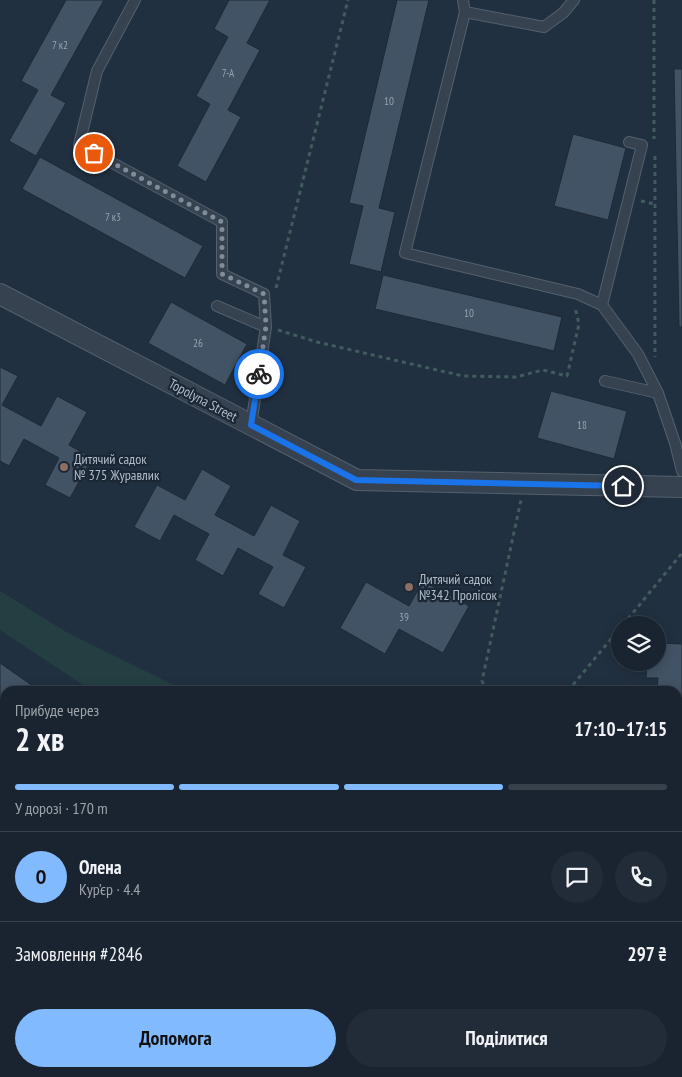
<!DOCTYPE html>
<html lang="uk">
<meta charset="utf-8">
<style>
:root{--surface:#192430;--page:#222c38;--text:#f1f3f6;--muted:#9fa4ab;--line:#37414c;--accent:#82baff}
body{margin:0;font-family:"PT Sans Narrow",sans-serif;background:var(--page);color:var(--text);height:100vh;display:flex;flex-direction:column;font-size:19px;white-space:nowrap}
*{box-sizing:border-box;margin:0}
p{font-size:16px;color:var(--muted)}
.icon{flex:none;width:28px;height:28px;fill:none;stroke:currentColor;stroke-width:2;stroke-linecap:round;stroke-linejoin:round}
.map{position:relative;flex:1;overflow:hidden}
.details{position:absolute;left:0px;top:686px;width:682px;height:391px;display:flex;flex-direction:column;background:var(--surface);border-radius:15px 15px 0 0;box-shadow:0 2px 12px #0003,0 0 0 1px var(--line)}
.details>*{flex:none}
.controls{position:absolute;left:611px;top:616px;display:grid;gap:10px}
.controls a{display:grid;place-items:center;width:55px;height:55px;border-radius:50%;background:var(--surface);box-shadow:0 2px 12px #0003,0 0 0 1px var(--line);font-size:25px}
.pin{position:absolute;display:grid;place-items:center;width:42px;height:42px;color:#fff;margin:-21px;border:2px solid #fff;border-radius:50%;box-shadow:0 1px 5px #0007}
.courier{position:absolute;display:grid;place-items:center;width:50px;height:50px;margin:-25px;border:4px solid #1a73e8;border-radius:50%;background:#fff;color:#222;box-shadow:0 1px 6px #0007}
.overview em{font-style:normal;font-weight:600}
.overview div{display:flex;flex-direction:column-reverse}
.overview{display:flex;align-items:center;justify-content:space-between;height:85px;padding:0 15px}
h1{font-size:32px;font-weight:600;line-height:38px}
.bar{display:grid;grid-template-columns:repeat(4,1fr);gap:8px 5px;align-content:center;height:60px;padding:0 15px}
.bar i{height:6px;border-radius:4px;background:var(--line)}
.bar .active{background:var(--accent)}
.bar p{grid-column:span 4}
.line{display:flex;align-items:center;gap:12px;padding:0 15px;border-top:1px solid var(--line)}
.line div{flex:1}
.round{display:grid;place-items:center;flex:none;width:52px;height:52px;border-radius:26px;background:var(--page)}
.cta{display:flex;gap:10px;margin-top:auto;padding:10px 15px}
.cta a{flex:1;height:58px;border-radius:30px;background:var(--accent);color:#111;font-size:20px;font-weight:600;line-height:58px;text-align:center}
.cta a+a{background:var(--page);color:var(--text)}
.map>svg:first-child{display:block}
.green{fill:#233f41}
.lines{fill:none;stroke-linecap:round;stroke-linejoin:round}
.stream{stroke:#334d69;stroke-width:5}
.building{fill:#425365;stroke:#1d2937}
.service-casing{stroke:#54606e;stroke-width:12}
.minor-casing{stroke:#54606e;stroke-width:22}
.path{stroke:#415c5e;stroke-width:3;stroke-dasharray:4 4;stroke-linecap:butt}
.service{stroke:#364250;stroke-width:10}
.minor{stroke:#364250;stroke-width:20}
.done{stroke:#7f8c9a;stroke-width:5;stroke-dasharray:0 9}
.route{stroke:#1a73e8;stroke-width:6}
.education-dot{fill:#8d6e63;stroke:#1b2735;stroke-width:2}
.labels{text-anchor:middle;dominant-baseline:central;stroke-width:4.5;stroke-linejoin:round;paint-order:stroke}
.number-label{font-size:11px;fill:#95a2b2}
.street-label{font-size:14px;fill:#b1bdcb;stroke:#1b2735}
.poi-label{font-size:14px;fill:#b1bdcb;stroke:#1b2735;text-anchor:start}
</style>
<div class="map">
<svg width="682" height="1077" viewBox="0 0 682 1077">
<rect width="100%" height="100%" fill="#213040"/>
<path class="green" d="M0 591 68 633 186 691H92L0 630Z
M5 767V832L0 835V768Z
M678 922 682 925V1077L672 1073 678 1072Z
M0 1045 5 1047V1072L50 1073 57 1077H0Z"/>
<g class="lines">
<path class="stream" d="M0 1064 5 1067
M13 1072 20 1077"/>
</g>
<path class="building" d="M66 0H104L51 95 66 103 36 156 9 141 38 90 21 81Z
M229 0H270L247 43 260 50 228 110 241 117 206 182 177 166 210 104 196 96 228 37 214 29Z
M397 0H429L379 208 395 212 381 272 349 264 363 206 349 203Z
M674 69H682V327H679Z
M573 134 626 148 608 220 554 206Z
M40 157 203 246 185 278 22 189Z
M383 275 562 317 554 351 375 309Z
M171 302 247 344 225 385 148 343Z
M0 367 18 376 2 405 41 426 57 396 87 412 69 445 92 458 70 498 45 485 59 458 24 439 9 466 0 461Z
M551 391 627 411 614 459 537 438Z
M202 469 231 486 215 515 254 536 271 505 300 521 283 555 306 567 284 608 258 594 273 567 238 548 223 576 195 560 209 534 174 515 160 541 134 527 157 485 185 500Z
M423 581 469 606 443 653 399 629 385 654 340 628 366 582 409 606Z
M658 643 682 644V764H681V759H678V691H657L658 678H646L647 662H658Z
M0 663 40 691H5V707L0 704Z
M0 997 5 1001V1040L0 1038Z
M81 1072H159L169 1077H91Z
M202 1072H256L266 1077H212Z
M298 1072H342L353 1077H308Z
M473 1072H509L507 1077H481Z
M605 1072H658L668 1077H615Z"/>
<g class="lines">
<g class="service-casing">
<path id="service" d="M135 0 97 71 79 145 222 222V274L264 294 266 327 251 425
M463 0 465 12
M574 0 563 13 544 27 465 12 405 253 578 294 602 305 638 354 658 393 675 443 682 471
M602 305 642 145 629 142
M217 306 266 327
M605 381 658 393
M0 811 5 813
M571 1072 582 1077"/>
</g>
<g class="minor-casing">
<path id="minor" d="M0 294 357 480 682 487"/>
</g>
<path class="path" d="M654 0V139
M655 156V357
M641 201 655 204
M276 288 348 0
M278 330 317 342 463 376 516 377 543 370 567 376 579 324 575 307
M623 625 682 553
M487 691 482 681 521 500
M568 691 620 628
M678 776 682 777"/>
<use href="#service" class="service"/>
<use href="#minor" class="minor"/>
</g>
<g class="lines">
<path class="done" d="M94 153 222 222V274L264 294 266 326 259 374"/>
<path class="route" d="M259 374 251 425 356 480 623 486"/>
</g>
<g class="education-dot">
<circle cx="64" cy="467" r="5"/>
<circle cx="409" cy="587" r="5"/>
</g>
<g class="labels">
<g class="number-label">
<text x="60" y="45">7 к2</text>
<text x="228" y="73">7-А</text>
<text x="389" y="101">10</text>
<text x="113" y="217">7 к3</text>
<text x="469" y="313">10</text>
<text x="198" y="343">26</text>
<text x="582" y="425">18</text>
<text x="404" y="617">39</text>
</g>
<g class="street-label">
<text transform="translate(203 400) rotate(28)">Topolyna Street</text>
</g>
<g class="poi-label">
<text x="74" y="459">Дитячий садок<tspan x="74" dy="16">№ 375 Журавлик</tspan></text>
<text x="419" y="579">Дитячий садок<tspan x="419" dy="16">№342 Пролісок</tspan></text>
</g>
</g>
</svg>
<div class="controls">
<a><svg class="icon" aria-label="layers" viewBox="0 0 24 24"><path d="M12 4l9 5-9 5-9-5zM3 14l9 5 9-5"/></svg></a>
</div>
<div class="pin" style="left:94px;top:153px;background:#ea580c"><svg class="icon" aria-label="bag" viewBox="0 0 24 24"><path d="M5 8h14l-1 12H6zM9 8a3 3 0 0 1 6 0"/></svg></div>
<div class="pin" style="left:623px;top:486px;background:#1f2937"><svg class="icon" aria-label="home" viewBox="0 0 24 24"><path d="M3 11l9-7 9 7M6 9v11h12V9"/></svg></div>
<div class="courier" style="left:259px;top:374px"><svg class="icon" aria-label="bike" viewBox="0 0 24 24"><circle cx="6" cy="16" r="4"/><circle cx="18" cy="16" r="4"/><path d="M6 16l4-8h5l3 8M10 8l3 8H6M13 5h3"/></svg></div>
<section class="details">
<div class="overview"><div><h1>2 хв</h1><p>Прибуде через</p></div><em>17:10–17:15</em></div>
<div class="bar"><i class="active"></i><i class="active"></i><i class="active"></i><i></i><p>У дорозі · 170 m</p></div>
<div class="line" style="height:90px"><b class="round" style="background:var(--accent);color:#111">О</b><div><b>Олена</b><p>Кур’єр · 4.4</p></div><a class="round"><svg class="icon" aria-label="chat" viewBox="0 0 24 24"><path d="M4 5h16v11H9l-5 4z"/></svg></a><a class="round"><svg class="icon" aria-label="phone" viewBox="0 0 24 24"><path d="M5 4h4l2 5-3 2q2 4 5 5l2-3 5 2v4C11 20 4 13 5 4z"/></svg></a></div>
<div class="line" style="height:65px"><div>Замовлення #2846</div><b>297 ₴</b></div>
<div class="cta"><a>Допомога</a><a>Поділитися</a></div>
</section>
</div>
